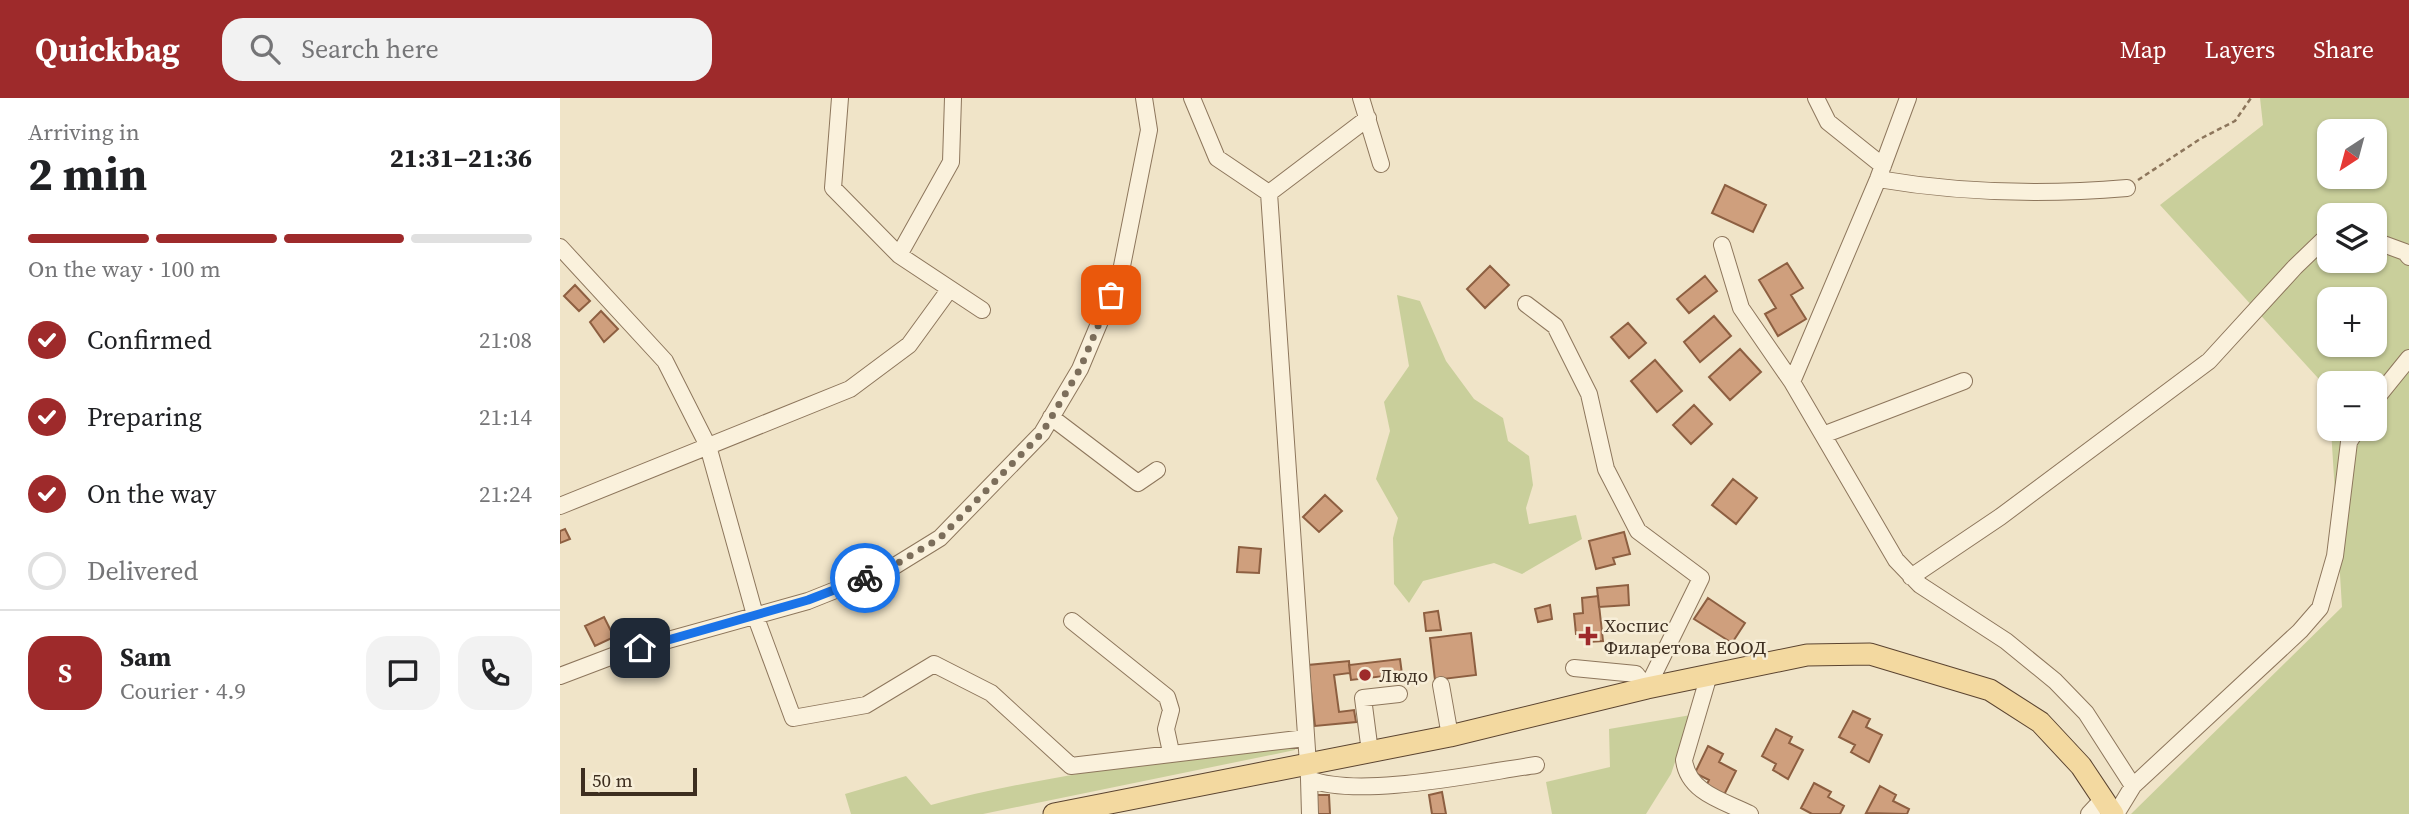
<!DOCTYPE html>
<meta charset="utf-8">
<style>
:root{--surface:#fff;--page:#f2f2f2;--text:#202124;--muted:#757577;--line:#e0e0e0;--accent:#9e2a2b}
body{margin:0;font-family:"Source Serif 4",serif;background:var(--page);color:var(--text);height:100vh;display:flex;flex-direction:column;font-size:26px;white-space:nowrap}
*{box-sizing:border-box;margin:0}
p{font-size:23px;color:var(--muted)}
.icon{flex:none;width:38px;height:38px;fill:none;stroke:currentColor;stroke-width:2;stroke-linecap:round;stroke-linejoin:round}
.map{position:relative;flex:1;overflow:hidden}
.sheet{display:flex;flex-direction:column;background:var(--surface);width:560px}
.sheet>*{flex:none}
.needle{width:46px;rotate:216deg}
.controls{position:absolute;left:1757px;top:21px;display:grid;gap:14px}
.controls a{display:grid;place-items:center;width:70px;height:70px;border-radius:14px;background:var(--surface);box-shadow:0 2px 5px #0004;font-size:35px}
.scale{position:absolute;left:21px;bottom:18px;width:116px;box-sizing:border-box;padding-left:7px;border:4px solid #3d2e20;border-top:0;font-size:19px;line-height:24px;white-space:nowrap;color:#3d2e20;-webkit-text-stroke:5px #f7eed8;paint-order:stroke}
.pin{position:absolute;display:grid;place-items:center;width:60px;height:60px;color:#fff;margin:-30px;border-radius:14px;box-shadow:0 4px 10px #0006}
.courier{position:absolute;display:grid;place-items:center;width:70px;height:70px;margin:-35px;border:5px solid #1a73e8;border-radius:50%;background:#fff;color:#222;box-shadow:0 2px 9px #0007}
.overview em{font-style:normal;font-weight:700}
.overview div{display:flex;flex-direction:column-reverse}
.overview{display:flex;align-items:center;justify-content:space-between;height:119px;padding:0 28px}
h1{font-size:46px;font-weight:700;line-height:52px}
.bar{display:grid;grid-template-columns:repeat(4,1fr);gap:10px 7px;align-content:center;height:84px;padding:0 28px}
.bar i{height:9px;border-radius:5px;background:var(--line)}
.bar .current{background:var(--accent)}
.bar p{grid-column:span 4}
.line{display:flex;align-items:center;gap:18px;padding:0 28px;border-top:2px solid var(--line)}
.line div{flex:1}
.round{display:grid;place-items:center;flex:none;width:74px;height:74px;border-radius:21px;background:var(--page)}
ol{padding:0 28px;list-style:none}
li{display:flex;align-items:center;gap:21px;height:77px}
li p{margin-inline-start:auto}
li .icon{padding:7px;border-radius:50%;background:var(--accent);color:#fff;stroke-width:4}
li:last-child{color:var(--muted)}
li i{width:38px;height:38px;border:4px solid var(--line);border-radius:50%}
header{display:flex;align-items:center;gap:42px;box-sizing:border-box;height:98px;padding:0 35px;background:var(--accent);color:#fff}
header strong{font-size:33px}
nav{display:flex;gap:38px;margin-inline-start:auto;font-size:24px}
.search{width:490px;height:63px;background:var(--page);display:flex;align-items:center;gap:18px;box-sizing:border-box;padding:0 24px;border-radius:21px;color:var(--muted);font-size:26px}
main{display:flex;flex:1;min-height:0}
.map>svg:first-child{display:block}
.green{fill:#c9cf9b;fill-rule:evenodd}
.building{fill:#cf9f7d;stroke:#8d5f41;stroke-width:2}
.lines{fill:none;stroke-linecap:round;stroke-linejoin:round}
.minor-casing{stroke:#8d765c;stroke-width:18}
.major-casing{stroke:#5b4430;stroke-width:23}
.path{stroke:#8d765c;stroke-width:2.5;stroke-dasharray:5 3.5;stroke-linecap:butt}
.minor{stroke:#faf1dc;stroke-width:16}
.major{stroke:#f3d9a0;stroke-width:21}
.done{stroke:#7c6e5b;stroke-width:7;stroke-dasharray:0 12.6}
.route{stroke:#1a73e8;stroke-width:9}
.poi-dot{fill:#9e2a2b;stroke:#f7eed8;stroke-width:2.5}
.labels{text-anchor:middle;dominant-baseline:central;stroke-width:5;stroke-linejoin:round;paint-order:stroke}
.poi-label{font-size:19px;fill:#3d2e20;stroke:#f7eed8;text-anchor:start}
</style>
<header>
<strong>Quickbag</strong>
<div class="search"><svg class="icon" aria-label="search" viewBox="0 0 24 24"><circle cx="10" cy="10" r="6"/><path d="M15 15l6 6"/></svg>Search here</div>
<nav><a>Map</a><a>Layers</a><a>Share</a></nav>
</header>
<main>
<section class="sheet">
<div class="overview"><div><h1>2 min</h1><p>Arriving in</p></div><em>21:31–21:36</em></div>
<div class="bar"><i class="current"></i><i class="current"></i><i class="current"></i><i></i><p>On the way · 100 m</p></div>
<ol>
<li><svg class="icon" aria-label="check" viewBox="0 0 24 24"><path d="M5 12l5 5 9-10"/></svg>Confirmed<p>21:08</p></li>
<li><svg class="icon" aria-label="check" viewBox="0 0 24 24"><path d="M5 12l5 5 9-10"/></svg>Preparing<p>21:14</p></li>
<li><svg class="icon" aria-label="check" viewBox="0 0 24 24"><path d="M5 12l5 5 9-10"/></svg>On the way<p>21:24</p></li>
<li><i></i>Delivered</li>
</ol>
<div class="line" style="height:126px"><b class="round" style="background:var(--accent);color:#fff">S</b><div><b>Sam</b><p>Courier · 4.9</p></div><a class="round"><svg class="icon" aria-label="chat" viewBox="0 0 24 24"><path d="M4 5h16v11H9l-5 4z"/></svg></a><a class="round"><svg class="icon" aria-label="phone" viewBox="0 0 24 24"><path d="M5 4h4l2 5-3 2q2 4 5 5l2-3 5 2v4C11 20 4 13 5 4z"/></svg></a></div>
</section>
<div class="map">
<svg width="1849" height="716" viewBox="0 0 1849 716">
<rect width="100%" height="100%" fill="#f0e4c8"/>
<path class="green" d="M1700 0H1849V716H1571L1782 509 1771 331H1815V285H1769V302L1768 291 1600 107 1703 27ZM1769 33H1815V79H1769ZM1769 117H1815V163H1769ZM1769 201H1815V247H1769Z
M837 197 860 203 886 263 914 301 943 320 948 343 969 358 973 387 966 410 969 426 1016 417 1022 441 962 476 934 465 863 483 849 505 834 486 833 440 838 420 816 381 830 333 824 304 849 268Z
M1131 617 1111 676 1086 716H992L986 684 1050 669 1049 631Z
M736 645 735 652 423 716H291L285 696 346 678 371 707C491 675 613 662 736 645Z"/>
<path class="building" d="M1165 87 1206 107 1193 134 1152 115Z
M1227 165 1243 190 1231 197 1246 221 1218 238 1205 216 1216 210 1199 182Z
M930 168 949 187 925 210 907 191Z
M1145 178 1157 193 1129 215 1117 201Z
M15 187 30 203 19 213 4 198Z
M41 213 58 231 44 244 30 224Z
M1154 218 1171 238 1140 264 1124 244Z
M1068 225 1086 245 1069 260 1051 239Z
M1180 251 1201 274 1170 302 1149 279Z
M1095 262 1122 293 1097 314 1071 283Z
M1134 307 1152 326 1131 346 1113 327Z
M1173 381 1197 400 1176 426 1152 407Z
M765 397 782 413 759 434 743 419Z
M5 431 10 441 0 445V433Z
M1064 434 1070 456 1053 460 1055 466 1036 471 1029 443Z
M679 449 701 451 699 475 677 474Z
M1068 487 1069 507 1039 509 1037 490Z
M1038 498 1043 543 1028 544 1027 535 1016 536 1014 516 1023 515 1022 500Z
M1148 500 1185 525 1172 545 1134 521Z
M990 507 992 521 978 524 975 511Z
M878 513 881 532 866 533 864 515Z
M44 519 54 539 35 548 25 528Z
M911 535 916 577 875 582 870 540Z
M840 561 842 576 791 582 789 567Z
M789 563 790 575 774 577 779 614 794 612 796 624 755 628 748 567Z
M1293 613 1310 621 1306 629 1322 637 1309 664 1291 654 1295 647 1279 639Z
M1216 631 1232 639 1229 645 1243 652 1228 681 1213 672 1216 666 1202 658Z
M1148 648 1163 656 1159 664 1176 673 1164 697 1146 688 1149 682 1135 675Z
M1254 685 1271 694 1268 699 1284 708 1280 716H1252L1241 710Z
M1320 688 1336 697 1333 703 1349 711 1347 716 1306 715Z
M882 694 886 716H872L869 697Z
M753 697H769L770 716H754Z"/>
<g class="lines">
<g class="minor-casing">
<path id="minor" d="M280 0 273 90 339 157 422 212
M632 0 657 60 709 95 749 681C799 701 919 675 976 667
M801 0 821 66
M1256 0 1268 24 1323 68
M1348 0 1318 81 1232 284 1336 462 1360 487 1446 543 1495 583 1526 615 1573 688 1556 716
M1318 81C1400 95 1484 97 1567 90
M709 95 808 20
M1815 143 1845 154 1849 159
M1162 147 1181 210 1232 284
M0 149 105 263 148 348 195 517 233 620 306 607 374 566 431 595 511 668 746 640
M339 157 391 64 393 0
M966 206 995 228 1029 296 1046 371 1078 433 1141 480 1087 590 1076 576 1014 570
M1815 302 1849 260
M491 319 578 385 597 372
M1263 337 1404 283
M0 408 290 291 349 247 389 192
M1351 479 1440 419 1649 263 1735 169 1762 143 1769 140
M512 523 607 599 611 612 606 631 611 654
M1149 577 1124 662C1128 695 1164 703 1190 716
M0 578 58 556 248 503 333 469 380 440 482 335 520 271 561 173 589 32 584 0
M881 587 890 638
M810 654 803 600 839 596
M749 681 750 716
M1573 688 1740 533 1760 510 1775 458 1789 344 1797 331
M1529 716 1543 701"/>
</g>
<g class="major-casing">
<path id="major" d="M494 716 890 638 1087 590 1247 557 1310 556 1430 592 1480 624 1521 668 1553 716"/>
</g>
<path class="path" d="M1578 82 1640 41 1675 23 1691 0"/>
<use href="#minor" class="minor"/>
<use href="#major" class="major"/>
</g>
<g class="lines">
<path class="done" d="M305 480 333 468 380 440 482 335 520 271 551 197"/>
<path class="route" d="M80 550 248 502 305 480"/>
</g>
<g class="poi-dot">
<path d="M1024.5 527.5h7v7h7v7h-7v7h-7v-7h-7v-7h7z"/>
<circle cx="805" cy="577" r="7"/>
</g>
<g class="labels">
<g class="poi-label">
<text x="1044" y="527">Хоспис<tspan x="1044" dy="22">Филаретова ЕООД</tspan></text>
<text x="819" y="577">Людо</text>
</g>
</g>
</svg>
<div class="controls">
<a><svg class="needle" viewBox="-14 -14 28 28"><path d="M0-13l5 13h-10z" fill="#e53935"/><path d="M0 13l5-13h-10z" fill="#757577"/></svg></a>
<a><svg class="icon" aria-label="layers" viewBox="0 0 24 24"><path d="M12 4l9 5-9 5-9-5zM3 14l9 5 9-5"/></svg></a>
<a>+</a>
<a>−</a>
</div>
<div class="scale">50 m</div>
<div class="pin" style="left:551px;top:197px;background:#ea580c"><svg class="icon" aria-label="bag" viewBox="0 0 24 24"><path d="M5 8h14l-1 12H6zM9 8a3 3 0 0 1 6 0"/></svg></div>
<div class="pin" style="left:80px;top:550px;background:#1f2937"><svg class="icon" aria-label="home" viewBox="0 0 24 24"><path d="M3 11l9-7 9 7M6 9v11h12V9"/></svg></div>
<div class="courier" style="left:305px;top:480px"><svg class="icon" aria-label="bike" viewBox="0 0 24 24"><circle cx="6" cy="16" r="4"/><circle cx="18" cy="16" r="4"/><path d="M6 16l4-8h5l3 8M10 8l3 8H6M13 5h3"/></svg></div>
</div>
</main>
